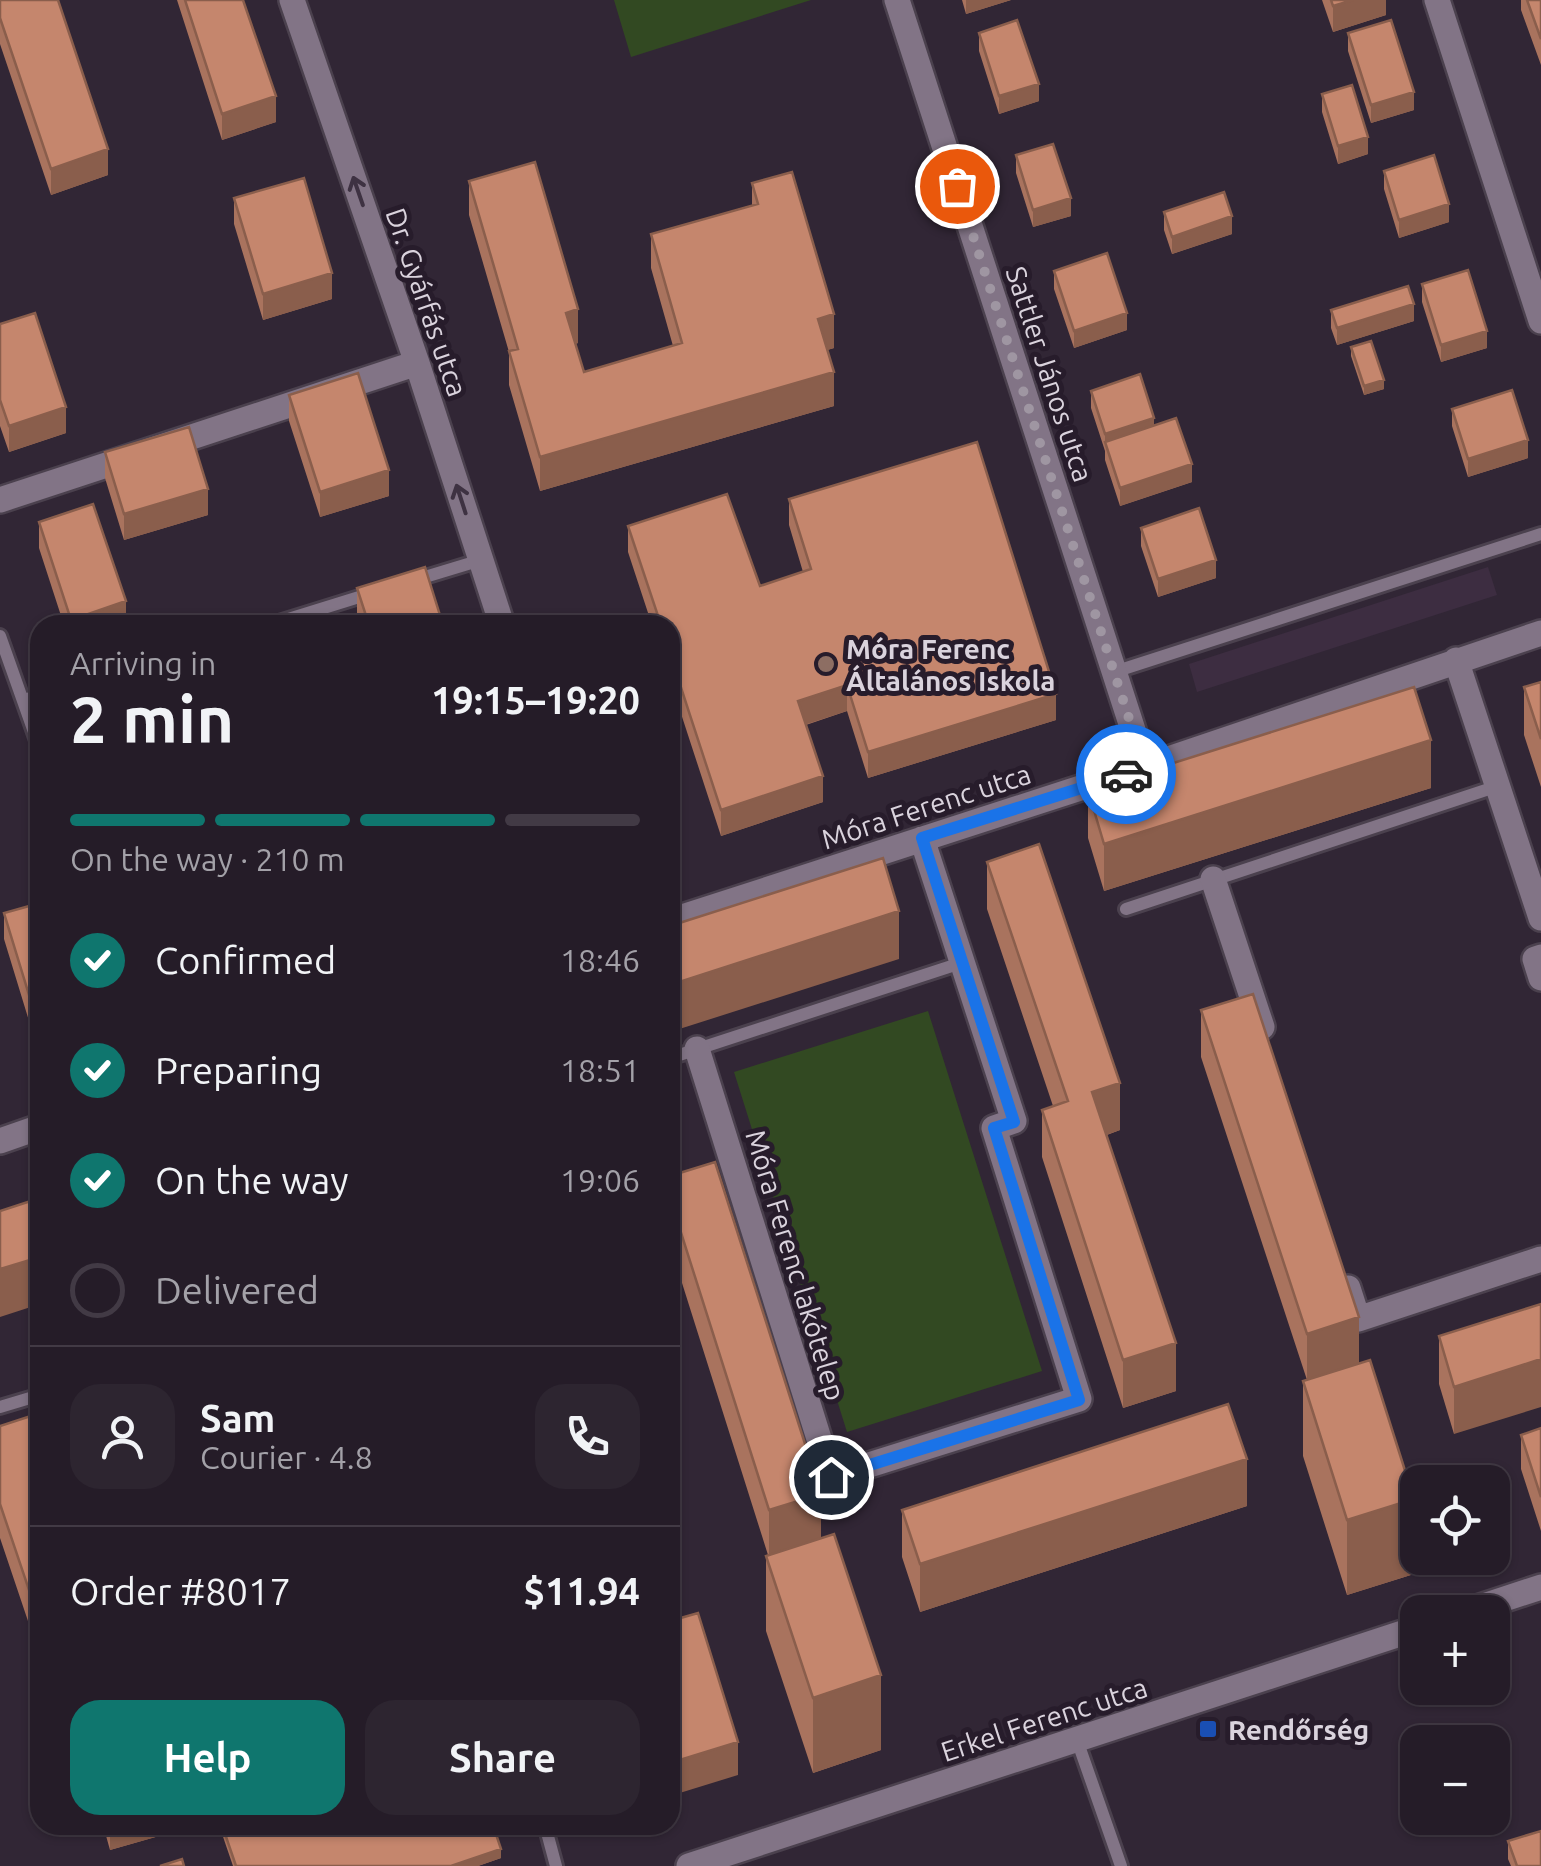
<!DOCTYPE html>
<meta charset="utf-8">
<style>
:root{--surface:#251c28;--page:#2d2530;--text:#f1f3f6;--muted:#a3a1a8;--line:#423a45;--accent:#0f766e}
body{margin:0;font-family:Ubuntu,sans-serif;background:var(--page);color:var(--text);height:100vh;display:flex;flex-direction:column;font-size:38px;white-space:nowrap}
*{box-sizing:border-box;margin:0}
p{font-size:32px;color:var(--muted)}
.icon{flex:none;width:55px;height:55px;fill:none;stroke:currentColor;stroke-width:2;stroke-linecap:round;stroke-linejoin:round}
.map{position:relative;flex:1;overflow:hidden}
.side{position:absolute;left:30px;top:615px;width:650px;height:1220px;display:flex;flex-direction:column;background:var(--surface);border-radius:30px;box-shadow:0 2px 8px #0004,0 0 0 2px var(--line)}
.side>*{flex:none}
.controls{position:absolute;left:1400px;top:1465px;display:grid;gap:20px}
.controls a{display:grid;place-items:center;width:110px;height:110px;border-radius:20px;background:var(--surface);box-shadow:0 2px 8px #0004,0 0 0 2px var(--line);font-size:50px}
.pin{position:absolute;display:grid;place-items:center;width:85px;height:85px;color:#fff;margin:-42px;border:5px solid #fff;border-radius:50%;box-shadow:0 2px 10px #0007}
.courier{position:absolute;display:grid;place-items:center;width:100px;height:100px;margin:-50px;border:8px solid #1a73e8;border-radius:50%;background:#fff;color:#222;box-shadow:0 2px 12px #0007}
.headline em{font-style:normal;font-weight:700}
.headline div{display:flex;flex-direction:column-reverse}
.headline{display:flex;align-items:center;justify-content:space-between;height:170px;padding:0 40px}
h1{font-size:65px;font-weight:700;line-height:75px}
.bar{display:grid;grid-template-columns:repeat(4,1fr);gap:15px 10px;align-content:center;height:120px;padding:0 40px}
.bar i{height:12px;border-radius:8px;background:var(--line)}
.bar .selected{background:var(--accent)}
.bar p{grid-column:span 4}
.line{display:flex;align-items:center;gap:25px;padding:0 40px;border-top:2px solid var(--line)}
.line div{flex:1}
.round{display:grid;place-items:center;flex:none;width:105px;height:105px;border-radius:30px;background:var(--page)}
ol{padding:0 40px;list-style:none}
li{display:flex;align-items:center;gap:30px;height:110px}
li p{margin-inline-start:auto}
li .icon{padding:10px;border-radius:50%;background:var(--accent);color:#fff;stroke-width:4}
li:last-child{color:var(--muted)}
li i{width:55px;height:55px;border:5px solid var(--line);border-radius:50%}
.cta{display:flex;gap:20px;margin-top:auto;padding:20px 40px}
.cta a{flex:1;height:115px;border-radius:30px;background:var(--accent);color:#fff;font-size:40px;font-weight:700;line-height:115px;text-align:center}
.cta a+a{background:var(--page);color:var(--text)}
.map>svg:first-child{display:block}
.built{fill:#3d2d41}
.green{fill:#324922}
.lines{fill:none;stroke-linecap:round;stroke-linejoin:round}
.lane-casing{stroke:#4b414e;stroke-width:18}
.street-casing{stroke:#4b414e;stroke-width:30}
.lane{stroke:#827486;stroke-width:12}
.street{stroke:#827486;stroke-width:25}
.wall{fill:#a9735e}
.shaded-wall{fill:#8a5e4c}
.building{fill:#c5866d;stroke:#8a5e4c;stroke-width:2.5}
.oneway{stroke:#3e3242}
.done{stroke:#9f96a2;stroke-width:10;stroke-dasharray:0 18}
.route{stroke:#1a73e8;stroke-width:12}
.education-dot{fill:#8d6e63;stroke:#271c2b;stroke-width:4}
.transit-dot{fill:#1a4fb4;stroke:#271c2b;stroke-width:4}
.labels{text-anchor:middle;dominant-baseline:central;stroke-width:10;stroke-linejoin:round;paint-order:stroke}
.street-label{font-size:28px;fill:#dad3dd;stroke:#271c2b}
.poi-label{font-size:28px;font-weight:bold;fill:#dad3dd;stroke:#271c2b;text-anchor:start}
</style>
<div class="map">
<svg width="1541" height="1866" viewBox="0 0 1541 1866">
<rect width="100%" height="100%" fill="#312635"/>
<path class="built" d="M1488 567 1497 595 1197 692 1189 664Z"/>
<path class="green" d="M614 0H811L631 57Z
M928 1011 1042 1371 847 1432 734 1072Z"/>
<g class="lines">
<g class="lane-casing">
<path id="lane" d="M415 580 481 560
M269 625 372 593
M0 636 40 749
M1114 672 1541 534
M24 700 40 695
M1126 909 1498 786
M670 1058 964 962
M0 1407 40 1395
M1077 1740 1121 1866
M545 1825 556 1866"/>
</g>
<g class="street-casing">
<path id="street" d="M292 0 417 363 502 625
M897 0 1145 767
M1437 0 1541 321
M0 500 417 363
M1456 660 1541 918
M1213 879 1262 1027
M670 921 1145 767 1541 633
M1541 957 1535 959 1541 978
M697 1049 831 1477 1079 1399 994 1128 1014 1121 922 839
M0 1141 40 1127
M1348 1288 1358 1319 1541 1259
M1465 1612 1541 1587
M689 1866 1418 1628"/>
</g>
<use href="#lane" class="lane"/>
<use href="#street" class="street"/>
</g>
<path class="wall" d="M0 0 108 175 51 195 0 44Z
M177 0H243L276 122 222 140Z
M962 0H1011L966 14Z
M1322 0H1386V15L1333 32Z
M1521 0H1541V65L1521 10Z
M979 33 1039 101 999 114 979 51Z
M1348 33 1414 110 1371 123 1348 51Z
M1322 94 1368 154 1338 164 1322 112Z
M1016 155 1071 216 1033 227 1016 173Z
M1384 171 1449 222 1399 238 1384 189Z
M469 181 578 343 575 344 584 372 673 346 651 268V234L752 205V183L834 348 827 350 834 406 540 491 509 385V352L469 215Z
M234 198 332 299 263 320 234 224Z
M1164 212 1232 234 1172 254 1164 230Z
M1054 271 1127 330 1074 348 1054 289Z
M1422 284 1487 348 1441 362 1422 302Z
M1331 310 1414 321 1337 345 1331 328Z
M0 324 66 433 9 452 0 426Z
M1351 347 1384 389 1364 395 1351 356Z
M1091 391 1154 425 1192 482 1120 506 1105 460V451L1091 408Z
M289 395 389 496 320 517 289 421Z
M1452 409 1528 458 1468 477 1452 426Z
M105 452 208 515 124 540 105 478Z
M789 499 1056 720 868 778 847 711 806 725 823 802 721 836 670 680V625H652L628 552V526L760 586 803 572 789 525Z
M39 522 126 625H64L39 548Z
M1141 528 1216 578 1158 597 1141 546Z
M357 588 443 625H360L357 614Z
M1541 682V787L1524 735V687Z
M1431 788 1104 891 1088 838V790Z
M987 862 1120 1130 1107 1135 1176 1391 1123 1408 1042 1157V1110L1053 1106 987 909Z
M40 903 33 1034 4 939V913Z
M1201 1010 1359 1363 1414 1574 1347 1595 1303 1456V1381L1307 1380 1201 1057Z
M670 1176 821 1538 881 1750 813 1773 766 1631V1556L768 1555 670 1245Z
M1541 1304 1454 1434 1439 1384V1336Z
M40 1413V1620L29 1624 0 1538V1426Z
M1541 1428V1531L1521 1469V1435Z
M1247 1506 920 1612 902 1557V1510Z
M103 1825H173V1832L110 1850Z
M219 1825H493L501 1858 478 1866H233Z
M1508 1841 1541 1866H1511L1508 1859Z"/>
<path class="shaded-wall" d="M966 0H1011L966 14Z
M1353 0H1386V15L1333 32V6Z
M1039 84V101L999 114V96Z
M1414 92V110L1371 123V105Z
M276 96V122L222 140V114Z
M1368 137V154L1338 164V146Z
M108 149V175L51 195V169Z
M1071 198V216L1033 227V210Z
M1449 204V222L1399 238V220Z
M1232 216V234L1172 254V237Z
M332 273V299L263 320V294Z
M1414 304V321L1337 345V328Z
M578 309V343L566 347V313Z
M1127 313V330L1074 348V331Z
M834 314V348L818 353V319Z
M1487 331V348L1441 362V345Z
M834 372V406L540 491V457Z
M1384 380V389L1364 395V386Z
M66 407V433L9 452V426Z
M1154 418V435L1105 442V434Z
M1528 440V458L1468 477V459Z
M1192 464V482L1120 506V488Z
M389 470V496L320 517V492Z
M208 489V515L124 540V514Z
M1216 560V578L1158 597V579Z
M126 601V625H71V620Z
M847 685V711L798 727V701Z
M1056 694V720L868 778V752Z
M1431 740V788L1104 891V844Z
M823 776V802L721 836V810Z
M899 911V959L670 1032V985Z
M40 1006V1032L33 1034V1008Z
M1120 1083V1130L1092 1140V1092Z
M40 1257V1304L0 1317V1269Z
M1359 1317V1365L1307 1381V1334Z
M1176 1343V1391L1123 1408V1360Z
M1541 1359V1407L1454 1434V1387Z
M1247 1459V1506L920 1612V1564Z
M821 1494V1541L769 1558V1510Z
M1414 1499V1574L1347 1595V1520Z
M40 1586V1620L29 1624V1590Z
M881 1675V1750L813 1773V1698Z
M738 1742V1775L670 1796V1763Z
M110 1825H173V1832L110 1850Z
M501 1849V1858L478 1866H451Z"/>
<path class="building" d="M0 0H58L108 149 51 169 0 18Z
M185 0H243L276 96 222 114Z
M1331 0H1353L1333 6Z
M1527 0H1541V39Z
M1017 20 1039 84 999 96 979 33Z
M1391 20 1414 92 1371 105 1348 33Z
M1352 85 1368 137 1338 146 1322 94Z
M1053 144 1071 198 1033 210 1016 155Z
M1434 155 1449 204 1399 220 1384 171Z
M535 162 578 309 566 313 584 372 682 343 651 234 758 204 752 183 792 172 834 314 818 319 834 372 540 457 509 351 518 349 469 181Z
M304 178 332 273 263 294 234 198Z
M1224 192 1232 216 1172 237 1164 212Z
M1107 253 1127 313 1074 331 1054 271Z
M1468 270 1487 331 1441 345 1422 284Z
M1408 286 1414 304 1337 328 1331 310Z
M35 313 66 407 9 426 0 400V324Z
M1371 341 1384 380 1364 386 1351 347Z
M358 373 389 470 320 492 289 395Z
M1140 374 1154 418 1105 434 1091 391Z
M1512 390 1528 440 1468 459 1452 409Z
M1176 418 1192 464 1120 488 1105 442Z
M189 427 208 489 124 514 105 452Z
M977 442 1056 694 868 752 847 685 798 701 823 776 721 810 670 654V625H661L628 526 727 494 760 586 811 569 789 499Z
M93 504 126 601 71 620 39 522Z
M1199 508 1216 560 1158 579 1141 528Z
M425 567 443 625H369L357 588Z
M251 618 254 625H227Z
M1541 682V739L1524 687Z
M1414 687 1431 740 1104 844 1088 790Z
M1039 844 1120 1083 1092 1092 1176 1343 1123 1360 1042 1110 1068 1101 987 862Z
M883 858 899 911 670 985V926Z
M40 903V1006L33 1008 4 913Z
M1253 994 1359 1317 1307 1334 1201 1010Z
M715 1162 821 1494 769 1510 670 1198V1176Z
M40 1198V1257L0 1269V1211Z
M1541 1304V1359L1454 1387 1439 1336Z
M1370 1360 1414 1499 1347 1520 1303 1381Z
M1228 1404 1247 1459 920 1564 902 1510Z
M40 1413V1586L29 1590 0 1504V1426Z
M1541 1428V1497L1521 1435Z
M834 1534 881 1675 813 1698 766 1556Z
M698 1613 738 1742 670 1763V1621Z
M222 1825H493L501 1849 451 1866H236Z
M1541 1831V1866H1517L1508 1841Z
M182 1859 184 1866H160Z"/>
<defs><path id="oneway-shaft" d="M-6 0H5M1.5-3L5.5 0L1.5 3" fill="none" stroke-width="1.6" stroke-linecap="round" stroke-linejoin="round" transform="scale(2.5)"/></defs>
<g class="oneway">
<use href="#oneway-shaft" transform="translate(358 191) rotate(-109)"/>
<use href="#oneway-shaft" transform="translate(461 499) rotate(-108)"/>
</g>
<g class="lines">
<path class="done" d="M957 186 1145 768 1126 774"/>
<path class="route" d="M831 1477 1079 1400 994 1128 1014 1122 922 838 1126 774"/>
</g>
<circle class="education-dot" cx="826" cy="664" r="10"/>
<rect class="transit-dot" x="1198" y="1719" width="20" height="20" rx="5"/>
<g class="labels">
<g class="street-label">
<text transform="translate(427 302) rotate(71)">Dr. Gyárfás utca</text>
<text transform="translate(1050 374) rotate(72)">Sattler János utca</text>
<text transform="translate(926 806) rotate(-18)">Móra Ferenc utca</text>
<text transform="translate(796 1265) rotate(73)">Móra Ferenc lakótelep</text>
<text transform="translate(1044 1719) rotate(-18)">Erkel Ferenc utca</text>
</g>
<g class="poi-label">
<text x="846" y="648">Móra Ferenc<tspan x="846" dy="32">Általános Iskola</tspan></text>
<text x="1228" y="1729">Rendőrség</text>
</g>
</g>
</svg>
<div class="controls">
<a><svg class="icon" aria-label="locate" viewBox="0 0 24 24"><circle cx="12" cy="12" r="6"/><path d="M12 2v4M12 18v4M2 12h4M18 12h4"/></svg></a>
<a>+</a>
<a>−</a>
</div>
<div class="pin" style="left:957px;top:186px;background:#ea580c"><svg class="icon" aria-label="bag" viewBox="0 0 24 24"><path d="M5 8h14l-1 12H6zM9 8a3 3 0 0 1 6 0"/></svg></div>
<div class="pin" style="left:831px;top:1477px;background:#1f2937"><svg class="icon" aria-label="home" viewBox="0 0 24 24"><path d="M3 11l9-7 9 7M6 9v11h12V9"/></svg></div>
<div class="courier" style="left:1126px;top:774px"><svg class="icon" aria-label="car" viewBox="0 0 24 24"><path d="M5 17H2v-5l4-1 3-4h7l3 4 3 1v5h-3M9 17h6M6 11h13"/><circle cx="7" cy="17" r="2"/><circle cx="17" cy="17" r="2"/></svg></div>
<section class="side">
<div class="headline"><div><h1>2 min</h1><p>Arriving in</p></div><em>19:15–19:20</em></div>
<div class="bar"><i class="selected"></i><i class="selected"></i><i class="selected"></i><i></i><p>On the way · 210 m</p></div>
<ol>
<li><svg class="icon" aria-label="check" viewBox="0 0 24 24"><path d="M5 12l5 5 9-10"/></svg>Confirmed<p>18:46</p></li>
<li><svg class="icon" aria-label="check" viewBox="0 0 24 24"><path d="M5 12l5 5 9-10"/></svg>Preparing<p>18:51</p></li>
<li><svg class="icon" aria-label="check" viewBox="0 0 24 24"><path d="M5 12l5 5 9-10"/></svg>On the way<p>19:06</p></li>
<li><i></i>Delivered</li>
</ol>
<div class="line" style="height:180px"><a class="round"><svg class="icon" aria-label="person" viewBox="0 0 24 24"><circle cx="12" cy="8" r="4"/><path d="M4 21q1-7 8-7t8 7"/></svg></a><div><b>Sam</b><p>Courier · 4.8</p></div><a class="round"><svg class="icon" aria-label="phone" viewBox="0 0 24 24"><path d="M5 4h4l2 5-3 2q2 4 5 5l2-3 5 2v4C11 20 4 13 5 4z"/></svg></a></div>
<div class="line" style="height:130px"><div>Order #8017</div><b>$11.94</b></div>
<div class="cta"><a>Help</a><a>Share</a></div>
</section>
</div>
